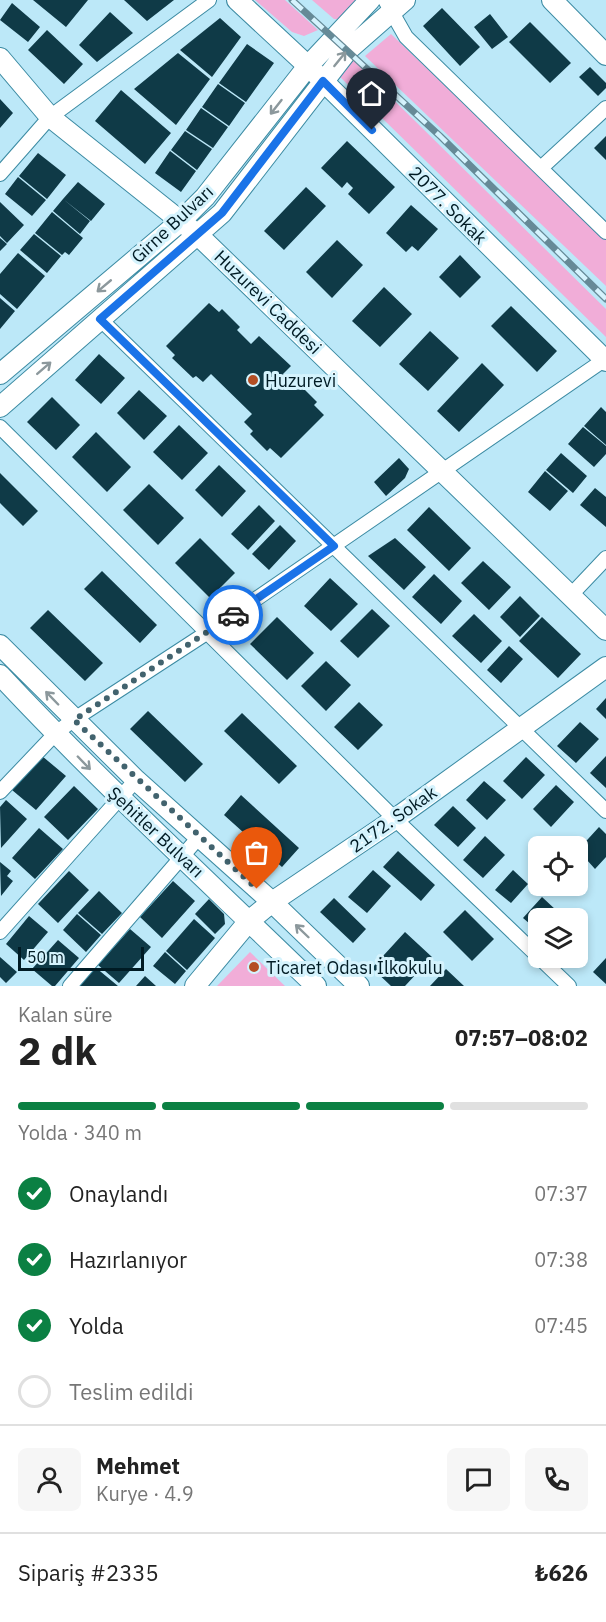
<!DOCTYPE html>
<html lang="tr">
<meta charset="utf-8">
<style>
:root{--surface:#fff;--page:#f6f6f6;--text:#222;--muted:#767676;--line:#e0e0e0;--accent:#0b8043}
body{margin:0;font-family:"IBM Plex Sans",sans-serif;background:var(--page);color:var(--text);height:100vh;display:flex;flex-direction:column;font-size:22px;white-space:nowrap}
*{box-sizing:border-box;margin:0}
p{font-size:20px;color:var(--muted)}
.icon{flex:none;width:33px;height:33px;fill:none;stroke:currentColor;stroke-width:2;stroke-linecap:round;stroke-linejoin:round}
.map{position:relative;height:986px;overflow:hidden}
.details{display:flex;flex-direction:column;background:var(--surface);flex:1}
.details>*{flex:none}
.buttons{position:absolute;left:528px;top:836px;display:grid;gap:12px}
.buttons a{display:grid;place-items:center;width:60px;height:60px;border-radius:9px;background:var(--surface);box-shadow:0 3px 9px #0003;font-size:30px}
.scale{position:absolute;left:18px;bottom:15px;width:126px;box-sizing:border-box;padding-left:6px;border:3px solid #001b24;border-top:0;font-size:16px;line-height:21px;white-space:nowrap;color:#001b24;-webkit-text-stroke:4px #d5f3fd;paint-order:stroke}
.pin{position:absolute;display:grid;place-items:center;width:51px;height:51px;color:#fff;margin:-62px -26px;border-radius:50% 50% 50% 0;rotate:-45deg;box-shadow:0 0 6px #0007}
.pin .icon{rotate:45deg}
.courier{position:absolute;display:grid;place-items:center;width:60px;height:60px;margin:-30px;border:4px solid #1a73e8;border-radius:50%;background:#fff;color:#222;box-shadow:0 2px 8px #0007}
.overview em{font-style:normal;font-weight:700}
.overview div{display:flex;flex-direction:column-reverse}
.overview{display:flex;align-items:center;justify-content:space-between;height:102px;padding:0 18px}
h1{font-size:39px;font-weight:700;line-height:45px}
.bar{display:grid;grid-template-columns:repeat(4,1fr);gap:9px 6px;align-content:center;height:72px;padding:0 18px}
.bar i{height:8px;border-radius:4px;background:var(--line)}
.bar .active{background:var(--accent)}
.bar p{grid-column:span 4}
.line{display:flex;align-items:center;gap:15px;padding:0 18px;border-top:2px solid var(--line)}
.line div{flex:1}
.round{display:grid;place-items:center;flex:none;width:63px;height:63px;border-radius:9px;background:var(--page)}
ol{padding:0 18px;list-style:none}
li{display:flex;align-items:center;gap:18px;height:66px}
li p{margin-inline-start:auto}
li .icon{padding:6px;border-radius:50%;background:var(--accent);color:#fff;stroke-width:4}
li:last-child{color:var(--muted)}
li i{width:33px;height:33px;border:3px solid var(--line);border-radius:50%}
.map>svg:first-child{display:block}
.green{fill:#f1add8}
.building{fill:#0f3a47}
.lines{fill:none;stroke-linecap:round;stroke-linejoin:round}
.street-casing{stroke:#3c8ba3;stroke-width:16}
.secondary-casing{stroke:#3c8ba3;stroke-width:22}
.street{stroke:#fff;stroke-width:14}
.secondary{stroke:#fff;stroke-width:20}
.rail-casing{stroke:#668a97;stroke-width:7}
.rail{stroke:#d5f3fd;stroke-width:4.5;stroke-dasharray:14;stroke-linecap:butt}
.oneway{stroke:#8c989c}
.done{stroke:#42636e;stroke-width:6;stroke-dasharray:0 10.8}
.route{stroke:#1a73e8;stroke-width:8}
.poi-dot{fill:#b44e24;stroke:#d5f3fd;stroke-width:2}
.labels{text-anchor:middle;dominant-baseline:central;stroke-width:6;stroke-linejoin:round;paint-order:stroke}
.street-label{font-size:18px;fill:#001b24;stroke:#d5f3fd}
.poi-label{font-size:18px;fill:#001b24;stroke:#d5f3fd;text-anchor:start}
</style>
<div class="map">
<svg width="606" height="986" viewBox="0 0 606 986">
<rect width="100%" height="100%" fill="#bce8f8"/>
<path class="green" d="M255 0H285L318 30 304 36 292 32Z
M312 0H361L347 20 334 19Z
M391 34 606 240V286L365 56Z
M348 55 606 309V337L338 75Z
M250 952 285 986H217Z"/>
<path class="building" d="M33 0H88L66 27Z
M124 0H174L147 21Z
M12 3 40 27 28 42 0 20Z
M442 8 480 47 460 66 423 26Z
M110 12 133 33 97 62 79 45Z
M490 14 508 37 492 49 474 27Z
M220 18 241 37 212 77 180 50Z
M530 22 571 63 550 83 509 42Z
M47 30 83 64 64 84 28 50Z
M247 44 274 63 246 102 219 83Z
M178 53 210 79 176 125 134 89Z
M590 67 606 83V88L598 96 579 77Z
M218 84 245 103 229 126 202 107Z
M121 90 171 133 145 164 95 121Z
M0 99 13 113 0 128Z
M201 108 228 127 213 148 186 130Z
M185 131 212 149 197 170 171 150Z
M606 136V160L594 148Z
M347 141 395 187 369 214 348 194 353 188 347 182 342 188 321 168Z
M170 151 196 171 181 192 155 173Z
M38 153 66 175 47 199 19 176Z
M18 177 46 200 32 216 5 194Z
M78 182 105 204 91 221 63 199Z
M306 187 326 206 284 250 264 231Z
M63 199 90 221 80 234 53 211Z
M0 202 24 225 7 243 0 236Z
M411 205 438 229 418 251 412 246 406 252 386 233Z
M52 212 83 238 69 255 65 252 62 255 35 233Z
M34 234 61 256 47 273 20 250Z
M0 238 7 244 0 251Z
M337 240 363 265 332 298 306 272Z
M18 253 45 276 17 309 0 294V274Z
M460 255 481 277 460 298 439 277Z
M384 287 412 314 380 347 352 321Z
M0 298 15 311 0 329Z
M209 303 219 312 222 309 240 327 237 330 251 344 259 336 291 366 283 374 295 387 298 383 317 402 314 405 324 415 281 458 270 448 267 451 250 434 253 431 244 422 252 414 211 374 203 382 196 376 193 378 172 358 175 355 166 346Z
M511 306 557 351 537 372 491 326Z
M430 331 459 358 428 391 399 364Z
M99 354 125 378 101 404 75 380Z
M482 363 504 385 459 432 437 411Z
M139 390 167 416 144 440 117 413Z
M52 397 80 425 56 450 27 422Z
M601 407 606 412V445L584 426Z
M179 425 208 453 182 480 153 452Z
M583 427 606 446V454L594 467 568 444Z
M96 432 131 467 107 492 72 457Z
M561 453 587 476 573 493 546 470Z
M399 458 409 469 405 478 386 496 374 482Z
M219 465 246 491 222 517 195 490Z
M545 471 568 491 550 511 528 492Z
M0 473 38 511 23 526 0 503Z
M149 484 184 518 158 545 123 510Z
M595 488 606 497V527L580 505Z
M259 505 275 521 248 550 231 534Z
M429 507 471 548 449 571 407 530Z
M280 525 296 541 269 570 252 554Z
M200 538 235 573 210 598 175 563Z
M395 538 426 567 404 590 368 556Z
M483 561 511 587 489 610 461 583Z
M102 571 157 625 140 643 84 589Z
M434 574 462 601 441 624 412 597Z
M330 578 358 604 331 631 304 606Z
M520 596 540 616 520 637 500 617Z
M372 609 390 626 358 658 340 641Z
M48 610 103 663 85 681 30 628Z
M474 614 502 641 481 663 452 636Z
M277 617 314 653 287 680 250 644Z
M542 617 581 654 558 678 519 641Z
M509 646 523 659 501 683 487 670Z
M326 661 351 685 326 711 301 686Z
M606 698V719L596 709Z
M359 702 383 725 358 750 334 727Z
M148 711 203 764 185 782 130 729Z
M242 713 297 766 279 784 224 731Z
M580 722 599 739 576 763 557 746Z
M42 756 66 776 36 810 12 790Z
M606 756V788L590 773Z
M526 757 545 775 522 799 503 781Z
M484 781 506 800 487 820 466 800Z
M556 785 574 802 551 827 533 809Z
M74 786 98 809 68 840 44 817Z
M241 795 299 848 282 867 224 815Z
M6 800 27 819 1 848 0 807Z
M453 806 476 828 458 847 434 825Z
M599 827 606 834V857L595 869 578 850Z
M39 828 63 849 35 879 12 858Z
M485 836 505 855 483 878 463 860Z
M398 851 435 885 421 901 383 867Z
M0 862 11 871 7 876 13 881 1 896Z
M373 870 391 886 367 913 348 897Z
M513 870 528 884 511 903 495 890Z
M69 871 89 890 58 923 38 904Z
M173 881 195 901 162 938 140 917Z
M99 891 122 913 102 934 78 913Z
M542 897 556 910 549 918H538L537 930 523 918Z
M334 898 366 929 353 943 320 912Z
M209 899 224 914 225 924 215 934 195 914Z
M465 910 494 939 472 961 443 932Z
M77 914 101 935 86 952 63 930Z
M29 916 48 932 24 960 6 944Z
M194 919 215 938 187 970 166 951Z
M130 929 151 947 119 983 98 965Z
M578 929 588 938 578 950Z
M405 932 432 957 405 986H391L372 968Z
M58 940 79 958 55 986H52L32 969Z
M165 952 186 971 175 984 153 966Z
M0 957 17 972 6 983 0 977Z
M606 958V984L593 972Z
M95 967 118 986H78Z
M446 969 464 986H430Z
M145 976 156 986H136Z"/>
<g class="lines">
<g class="street-casing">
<path id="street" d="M385 0 406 37 606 232
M541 168 606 108
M0 174 50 117 209 0
M100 319 606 811
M0 427 395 819 569 986
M571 595 606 558
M0 792 55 734 73 720 208 632 604 360
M0 932 136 780
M70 986 199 837"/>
</g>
<g class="secondary-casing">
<path id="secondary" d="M237 0 308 66 606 361
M552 0 606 55
M0 58 50 117 198 235 606 630
M0 374 181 221 205 197 308 66 370 0
M0 407 222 213 348 50 405 0
M0 645 136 780 272 902 359 986
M0 675C101 783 210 883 316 986
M195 986 249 921 272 902 395 819 606 667"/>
</g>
<use href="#street" class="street"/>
<use href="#secondary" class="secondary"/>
<g class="rail-casing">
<path id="rail" d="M292 0 440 136 606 299"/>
</g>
<use href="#rail" class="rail"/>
</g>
<defs><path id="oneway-shaft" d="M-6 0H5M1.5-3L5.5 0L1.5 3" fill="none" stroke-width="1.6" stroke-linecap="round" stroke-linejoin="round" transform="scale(1.5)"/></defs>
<g class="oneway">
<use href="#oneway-shaft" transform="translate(340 59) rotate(-51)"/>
<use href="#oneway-shaft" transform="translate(276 107) rotate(128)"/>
<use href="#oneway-shaft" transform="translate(104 286) rotate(140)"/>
<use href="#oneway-shaft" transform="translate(44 368) rotate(-41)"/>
<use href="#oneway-shaft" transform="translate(52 698) rotate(-134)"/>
<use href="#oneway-shaft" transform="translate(84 763) rotate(46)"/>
<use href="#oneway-shaft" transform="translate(302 931) rotate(-136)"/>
</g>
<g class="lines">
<path class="done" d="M233 615 74 720 257 889"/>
<path class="route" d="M233 615 334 546 100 319 222 213 323 81 372 130"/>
</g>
<g class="poi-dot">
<circle cx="253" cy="380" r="6"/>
<circle cx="254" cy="967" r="6"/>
</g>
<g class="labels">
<g class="street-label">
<text transform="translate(448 205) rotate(45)">2077. Sokak</text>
<text transform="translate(172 224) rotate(-43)">Girne Bulvarı</text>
<text transform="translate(268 302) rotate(44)">Huzurevi Caddesi</text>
<text transform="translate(393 819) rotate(-35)">2172. Sokak</text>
<text transform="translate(156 832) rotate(43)">Şehitler Bulvarı</text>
</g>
<g class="poi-label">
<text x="265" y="380">Huzurevi</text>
<text x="266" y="967">Ticaret Odası İlkokulu</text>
</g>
</g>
</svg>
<div class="buttons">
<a><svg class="icon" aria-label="locate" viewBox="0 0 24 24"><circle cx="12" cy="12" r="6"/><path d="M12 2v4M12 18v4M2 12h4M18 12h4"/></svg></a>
<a><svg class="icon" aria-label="layers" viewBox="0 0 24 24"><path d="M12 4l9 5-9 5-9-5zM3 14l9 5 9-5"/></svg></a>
</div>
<div class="scale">50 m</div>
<div class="pin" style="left:257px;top:889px;background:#ea580c"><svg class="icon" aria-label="bag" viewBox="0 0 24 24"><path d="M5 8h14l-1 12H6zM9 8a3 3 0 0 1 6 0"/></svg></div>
<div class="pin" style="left:372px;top:130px;background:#1f2937"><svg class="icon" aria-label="home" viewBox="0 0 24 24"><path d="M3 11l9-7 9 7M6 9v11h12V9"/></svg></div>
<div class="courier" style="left:233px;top:615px"><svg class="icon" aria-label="car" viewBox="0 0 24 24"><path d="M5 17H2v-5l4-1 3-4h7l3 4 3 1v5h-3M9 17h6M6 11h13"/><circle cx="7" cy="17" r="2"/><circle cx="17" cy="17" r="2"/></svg></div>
</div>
<section class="details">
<div class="overview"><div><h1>2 dk</h1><p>Kalan süre</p></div><em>07:57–08:02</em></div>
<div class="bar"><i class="active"></i><i class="active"></i><i class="active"></i><i></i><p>Yolda · 340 m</p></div>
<ol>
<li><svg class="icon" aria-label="check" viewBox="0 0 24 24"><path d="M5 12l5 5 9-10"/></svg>Onaylandı<p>07:37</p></li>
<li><svg class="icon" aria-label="check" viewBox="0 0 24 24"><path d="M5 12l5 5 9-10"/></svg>Hazırlanıyor<p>07:38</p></li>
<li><svg class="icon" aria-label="check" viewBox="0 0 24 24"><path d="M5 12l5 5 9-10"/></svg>Yolda<p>07:45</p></li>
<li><i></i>Teslim edildi</li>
</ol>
<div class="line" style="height:108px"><a class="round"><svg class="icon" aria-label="person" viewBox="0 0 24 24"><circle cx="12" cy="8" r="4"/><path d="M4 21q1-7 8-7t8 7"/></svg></a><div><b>Mehmet</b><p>Kurye · 4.9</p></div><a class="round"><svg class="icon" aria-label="chat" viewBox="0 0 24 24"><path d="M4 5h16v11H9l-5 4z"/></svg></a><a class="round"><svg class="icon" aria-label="phone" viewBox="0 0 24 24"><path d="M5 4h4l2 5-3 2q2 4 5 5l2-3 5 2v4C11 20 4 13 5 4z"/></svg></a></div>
<div class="line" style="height:78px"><div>Sipariş #2335</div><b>₺626</b></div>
</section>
